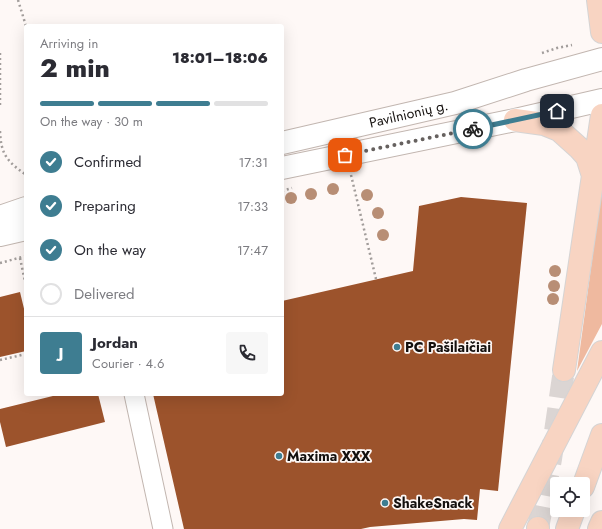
<!DOCTYPE html>
<meta charset="utf-8">
<style>
:root{--surface:#fff;--page:#f7f7f7;--text:#2b2b33;--muted:#7c7c81;--line:#e1e1e2;--accent:#3e7d91}
body{margin:0;font-family:Jost,sans-serif;background:var(--page);color:var(--text);height:100vh;display:flex;flex-direction:column;font-size:15px;white-space:nowrap}
*{box-sizing:border-box;margin:0}
p{font-size:13px;color:var(--muted)}
.icon{flex:none;width:22px;height:22px;fill:none;stroke:currentColor;stroke-width:2;stroke-linecap:round;stroke-linejoin:round}
.map{position:relative;flex:1;overflow:hidden}
.side{position:absolute;left:24px;top:24px;width:260px;height:372px;display:flex;flex-direction:column;background:var(--surface);border-radius:4px;box-shadow:0 4px 16px #0002}
.side>*{flex:none}
.tools{position:absolute;left:550px;top:477px;display:grid;gap:8px}
.tools a{display:grid;place-items:center;width:40px;height:40px;border-radius:4px;background:var(--surface);box-shadow:0 4px 16px #0002;font-size:20px}
.pin{position:absolute;display:grid;place-items:center;width:34px;height:34px;color:#fff;margin:-17px;border-radius:8px;box-shadow:0 2px 6px #0006}
.courier{position:absolute;display:grid;place-items:center;width:40px;height:40px;margin:-20px;border:3px solid #3e7d91;border-radius:50%;background:#fff;color:#222;box-shadow:0 1px 5px #0007}
.headline em{font-style:normal;font-weight:800}
.headline div{display:flex;flex-direction:column-reverse}
.headline{display:flex;align-items:center;justify-content:space-between;height:68px;padding:0 16px}
h1{font-size:26px;font-weight:800;line-height:30px}
.bar{display:grid;grid-template-columns:repeat(4,1fr);gap:6px 4px;align-content:center;height:48px;padding:0 16px}
.bar i{height:5px;border-radius:3px;background:var(--line)}
.bar .selected{background:var(--accent)}
.bar p{grid-column:span 4}
.line{display:flex;align-items:center;gap:10px;padding:0 16px;border-top:1px solid var(--line)}
.line div{flex:1}
.round{display:grid;place-items:center;flex:none;width:42px;height:42px;border-radius:4px;background:var(--page)}
ol{padding:0 16px;list-style:none}
li{display:flex;align-items:center;gap:12px;height:44px}
li p{margin-inline-start:auto}
li .icon{padding:4px;border-radius:50%;background:var(--accent);color:#fff;stroke-width:4}
li:last-child{color:var(--muted)}
li i{width:22px;height:22px;border:2px solid var(--line);border-radius:50%}
.map>svg:first-child{display:block}
.green{fill:#efb99f}
.building{fill:#9c532c}
.lines{fill:none;stroke-linecap:round;stroke-linejoin:round}
.trunk-tunnel{stroke:#dbd5d3;stroke-width:22;stroke-dasharray:22 11;stroke-linecap:butt}
.minor-casing{stroke:#c2b6b0;stroke-width:21}
.tertiary-casing{stroke:#c2b6b0;stroke-width:24}
.trunk-casing{stroke:#d5d4d4;stroke-width:24}
.path{stroke:#a29d9b;stroke-width:2.5;stroke-dasharray:2 3;stroke-linecap:butt}
.minor{stroke:#fff;stroke-width:19}
.tertiary{stroke:#fff;stroke-width:22}
.trunk{stroke:#f8d4c2;stroke-width:22}
.tree{fill:#b88e75}
.done{stroke:#66615f;stroke-width:4;stroke-dasharray:0 7.2}
.route{stroke:#3e7d91;stroke-width:5}
.poi-dot{fill:#3e7d91;stroke:#fef8f6;stroke-width:1.5}
.labels{text-anchor:middle;dominant-baseline:central;stroke-width:3.5;stroke-linejoin:round;paint-order:stroke}
.street-label{font-size:14px;fill:#14100e;stroke:#fef8f6}
.poi-label{font-size:14px;font-weight:bold;fill:#14100e;stroke:#fef8f6;text-anchor:start}
</style>
<div class="map">
<svg width="602" height="529" viewBox="0 0 602 529">
<rect width="100%" height="100%" fill="#fef8f6"/>
<path class="green" d="M602 186V324L577 371Z"/>
<path class="building" d="M461 197 527 203 498 491 480 489 477 520 464 519 370 527 361 529H184L153 394H282V301L413 271 419 206Z
M20 292 26 317V351L0 357V297Z
M61 394H98L105 422 6 447 0 422V409Z"/>
<g class="lines">
<path class="trunk-tunnel" d="M538 528 551 459 564 370"/>
<g class="minor-casing">
<path id="minor" d="M134 394 163 529"/>
</g>
<g class="tertiary-casing">
<g id="tertiary">
<path id="s1" d="M282 143 455 103 526 80 602 59"/>
<path d="M282 168 515 120 602 100"/>
<path d="M0 217 26 208"/>
<path d="M0 235 26 229"/>
</g>
</g>
<g class="trunk-casing">
<path id="trunk" d="M598 0 602 32
M515 120 544 124 559 130 579 148 587 157 593 176
M564 370 602 115
M583 487 602 435
M510 529 602 352
M538 529V528
M567 529 574 510
M599 529 602 522"/>
</g>
<path class="path" d="M18 0 26 26
M0 53V105
M542 53 557 48 572 45
M0 131C1 155 7 161 26 175
M351 175 376 279
M282 191 292 188
M20 258 26 286
M0 263 26 256
M0 360 26 354"/>
<use href="#minor" class="minor"/>
<use href="#tertiary" class="tertiary"/>
<use href="#trunk" class="trunk"/>
</g>
<g class="tree">
<circle cx="333" cy="189" r="6"/>
<circle cx="311" cy="194" r="6"/>
<circle cx="367" cy="195" r="6"/>
<circle cx="291" cy="198" r="6"/>
<circle cx="378" cy="213" r="6"/>
<circle cx="383" cy="235" r="6"/>
<circle cx="555" cy="271" r="6"/>
<circle cx="554" cy="286" r="6"/>
<circle cx="553" cy="299" r="6"/>
</g>
<g class="lines">
<path class="done" d="M345 155 473 129"/>
<path class="route" d="M473 129 557 111"/>
</g>
<g class="poi-dot">
<circle cx="397" cy="347" r="4"/>
<circle cx="279" cy="456" r="4"/>
<circle cx="385" cy="503" r="4"/>
</g>
<g class="labels">
<g class="street-label">
<text stroke="none"><textPath href="#s1" startOffset="130">Pavilnionių g.</textPath></text>
</g>
<g class="poi-label">
<text x="405" y="347">PC Pašilaičiai</text>
<text x="287" y="456">Maxima XXX</text>
<text x="393" y="503">ShakeSnack</text>
</g>
</g>
</svg>
<div class="tools">
<a><svg class="icon" aria-label="locate" viewBox="0 0 24 24"><circle cx="12" cy="12" r="6"/><path d="M12 2v4M12 18v4M2 12h4M18 12h4"/></svg></a>
</div>
<div class="pin" style="left:345px;top:155px;background:#ea580c"><svg class="icon" aria-label="bag" viewBox="0 0 24 24"><path d="M5 8h14l-1 12H6zM9 8a3 3 0 0 1 6 0"/></svg></div>
<div class="pin" style="left:557px;top:111px;background:#1f2937"><svg class="icon" aria-label="home" viewBox="0 0 24 24"><path d="M3 11l9-7 9 7M6 9v11h12V9"/></svg></div>
<div class="courier" style="left:473px;top:129px"><svg class="icon" aria-label="bike" viewBox="0 0 24 24"><circle cx="6" cy="16" r="4"/><circle cx="18" cy="16" r="4"/><path d="M6 16l4-8h5l3 8M10 8l3 8H6M13 5h3"/></svg></div>
<section class="side">
<div class="headline"><div><h1>2 min</h1><p>Arriving in</p></div><em>18:01–18:06</em></div>
<div class="bar"><i class="selected"></i><i class="selected"></i><i class="selected"></i><i></i><p>On the way · 30 m</p></div>
<ol>
<li><svg class="icon" aria-label="check" viewBox="0 0 24 24"><path d="M5 12l5 5 9-10"/></svg>Confirmed<p>17:31</p></li>
<li><svg class="icon" aria-label="check" viewBox="0 0 24 24"><path d="M5 12l5 5 9-10"/></svg>Preparing<p>17:33</p></li>
<li><svg class="icon" aria-label="check" viewBox="0 0 24 24"><path d="M5 12l5 5 9-10"/></svg>On the way<p>17:47</p></li>
<li><i></i>Delivered</li>
</ol>
<div class="line" style="height:72px"><b class="round" style="background:var(--accent);color:#fff">J</b><div><b>Jordan</b><p>Courier · 4.6</p></div><a class="round"><svg class="icon" aria-label="phone" viewBox="0 0 24 24"><path d="M5 4h4l2 5-3 2q2 4 5 5l2-3 5 2v4C11 20 4 13 5 4z"/></svg></a></div>
</section>
</div>
